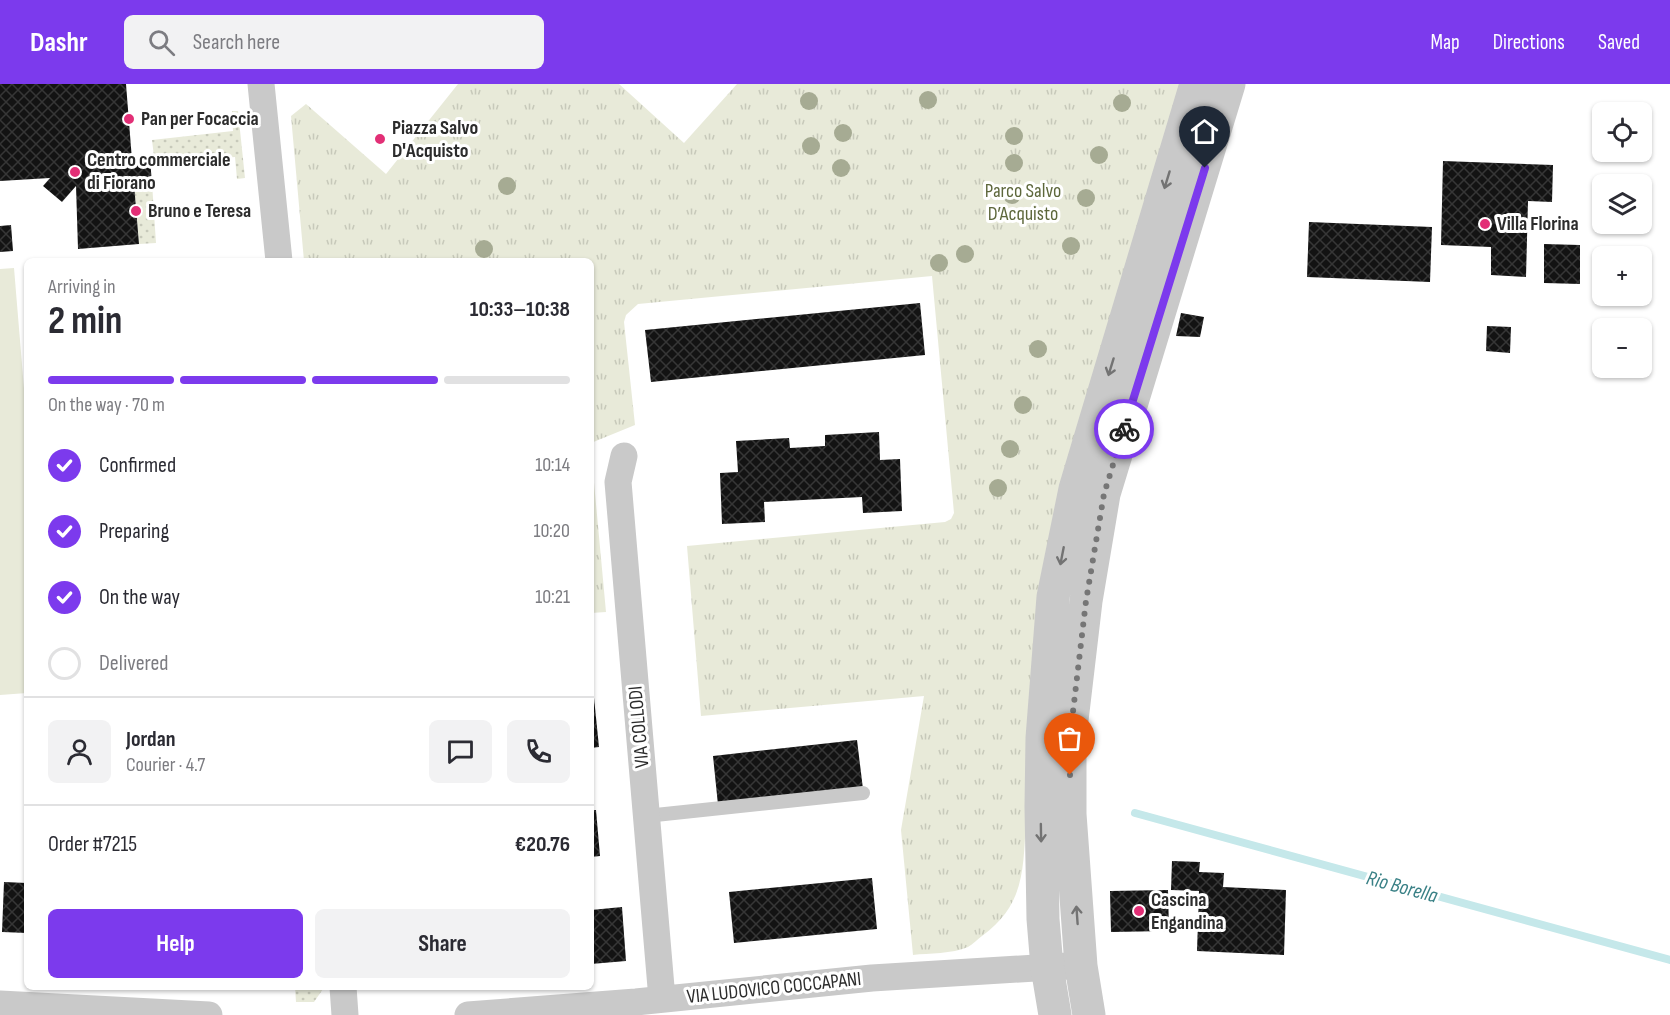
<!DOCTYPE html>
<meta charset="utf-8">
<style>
:root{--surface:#fff;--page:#f2f2f3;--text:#2b2b33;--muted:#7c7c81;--line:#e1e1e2;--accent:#7c3aed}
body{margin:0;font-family:"Sofia Sans Condensed",sans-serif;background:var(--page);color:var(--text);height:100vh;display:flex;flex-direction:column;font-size:22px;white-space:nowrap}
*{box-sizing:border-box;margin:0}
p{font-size:20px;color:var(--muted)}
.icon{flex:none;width:33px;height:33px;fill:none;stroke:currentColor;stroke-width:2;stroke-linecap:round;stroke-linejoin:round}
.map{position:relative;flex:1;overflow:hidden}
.details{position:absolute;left:24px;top:174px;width:570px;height:732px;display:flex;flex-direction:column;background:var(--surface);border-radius:9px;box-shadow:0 2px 4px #0004}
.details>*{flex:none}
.tools{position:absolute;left:1592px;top:18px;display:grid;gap:12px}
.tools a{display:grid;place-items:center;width:60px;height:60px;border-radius:9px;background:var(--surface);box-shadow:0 2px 4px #0004;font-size:30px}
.pin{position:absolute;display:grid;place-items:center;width:51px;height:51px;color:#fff;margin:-62px -26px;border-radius:50% 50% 50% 0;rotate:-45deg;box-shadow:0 0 6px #0007}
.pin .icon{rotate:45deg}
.courier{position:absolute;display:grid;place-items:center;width:60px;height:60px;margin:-30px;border:4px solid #7c3aed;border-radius:50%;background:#fff;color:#222;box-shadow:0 2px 8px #0007}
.head em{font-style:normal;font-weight:700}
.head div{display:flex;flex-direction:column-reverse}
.head{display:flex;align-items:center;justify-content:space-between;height:102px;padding:0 24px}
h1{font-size:39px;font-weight:700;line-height:45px}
.bar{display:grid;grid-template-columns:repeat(4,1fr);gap:9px 6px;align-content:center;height:72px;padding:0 24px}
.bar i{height:8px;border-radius:4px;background:var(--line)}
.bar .on{background:var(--accent)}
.bar p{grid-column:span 4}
.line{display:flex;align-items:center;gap:15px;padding:0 24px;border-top:2px solid var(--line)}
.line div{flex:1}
.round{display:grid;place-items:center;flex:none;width:63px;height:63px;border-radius:9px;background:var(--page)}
ol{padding:0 24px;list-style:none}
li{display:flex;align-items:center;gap:18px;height:66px}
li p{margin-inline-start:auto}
li .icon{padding:6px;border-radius:50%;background:var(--accent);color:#fff;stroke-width:4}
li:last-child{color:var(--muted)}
li i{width:33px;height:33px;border:3px solid var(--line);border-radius:50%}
.primary-button{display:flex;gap:12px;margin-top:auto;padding:12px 24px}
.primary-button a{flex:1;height:69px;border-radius:9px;background:var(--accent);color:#fff;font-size:24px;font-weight:700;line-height:69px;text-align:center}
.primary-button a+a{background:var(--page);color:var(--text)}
header{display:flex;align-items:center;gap:36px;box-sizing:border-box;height:84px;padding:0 30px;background:var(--accent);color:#fff}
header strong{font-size:28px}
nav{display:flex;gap:33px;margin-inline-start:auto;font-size:21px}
.search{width:420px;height:54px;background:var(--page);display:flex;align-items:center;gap:15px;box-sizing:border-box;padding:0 21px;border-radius:9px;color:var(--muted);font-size:22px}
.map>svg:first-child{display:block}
.grass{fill:url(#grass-dots)}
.park{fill:url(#park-tufts)}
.pitch{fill:#e8ead9}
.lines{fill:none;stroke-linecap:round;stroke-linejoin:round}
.stream{stroke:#c5e8ea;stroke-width:8}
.building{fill:url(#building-cross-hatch)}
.service{stroke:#c9c9c9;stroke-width:14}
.minor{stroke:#c9c9c9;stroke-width:27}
.tertiary{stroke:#c9c9c9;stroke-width:33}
.tree{fill:#a6ab93}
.oneway{stroke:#737373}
.done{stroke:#767676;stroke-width:6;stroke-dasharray:0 10.8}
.route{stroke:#7c3aed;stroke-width:8}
.poi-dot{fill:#e22f76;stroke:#fff;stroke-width:2}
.labels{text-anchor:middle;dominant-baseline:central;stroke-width:6;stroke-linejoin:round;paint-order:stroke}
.poi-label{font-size:20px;font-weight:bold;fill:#2c2c2c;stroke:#fff;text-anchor:start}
.park-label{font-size:20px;fill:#5d673b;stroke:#fff}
.street-label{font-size:20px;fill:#2c2c2c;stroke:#fff}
.water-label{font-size:21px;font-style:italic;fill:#3a8186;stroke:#fff}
</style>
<header>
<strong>Dashr</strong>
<div class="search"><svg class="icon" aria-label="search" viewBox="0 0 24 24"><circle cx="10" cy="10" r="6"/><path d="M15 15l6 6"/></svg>Search here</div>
<nav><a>Map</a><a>Directions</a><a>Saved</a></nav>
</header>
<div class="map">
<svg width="1670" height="931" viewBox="0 0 1670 931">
<defs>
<pattern id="grass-dots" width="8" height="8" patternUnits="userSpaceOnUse" patternTransform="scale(1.5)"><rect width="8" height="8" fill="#e8ead9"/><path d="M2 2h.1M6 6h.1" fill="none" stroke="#c7c9ba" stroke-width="1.8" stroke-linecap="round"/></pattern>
<pattern id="park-tufts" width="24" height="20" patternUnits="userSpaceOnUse" patternTransform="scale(1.5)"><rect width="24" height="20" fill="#e8ead9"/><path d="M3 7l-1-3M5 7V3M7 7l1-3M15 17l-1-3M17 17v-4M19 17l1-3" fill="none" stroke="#c7c9ba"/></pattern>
<pattern id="building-cross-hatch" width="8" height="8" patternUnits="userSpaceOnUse" patternTransform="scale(1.5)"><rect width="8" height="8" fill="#131313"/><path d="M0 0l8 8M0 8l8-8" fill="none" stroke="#363636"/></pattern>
</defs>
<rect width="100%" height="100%" fill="#fff"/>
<path class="grass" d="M232 27H238L245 94 237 95 235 73 155 81 152 56 233 47Z
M152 99 156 159 139 160 134 100Z
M295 903H323V905L314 918H296Z"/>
<path class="park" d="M458 0H619L684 59 737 0H1180L1065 396 1026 737C1023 785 1025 821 982 852 978 855 973 860 968 863 952 870 929 869 913 871L901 746 924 612 701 632 687 462 945 438 951 435 954 429 932 192 638 220 626 231 624 238 635 341 591 359V177H304L291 32 306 20 386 90Z
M591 366 606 528 591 529Z"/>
<path class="pitch" d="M14 184 27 341V609L0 611V185Z"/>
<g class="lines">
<path class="stream" d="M1135 729 1670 876"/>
</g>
<path class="building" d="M0 0H126L132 76 150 75 152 99 134 100 139 160 78 165 76 102 62 118 43 102 50 94 0 97Z
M1443 77 1553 81 1552 118 1528 117 1526 193 1491 191V163L1441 161Z
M1309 138 1432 143 1430 198 1307 193Z
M11 141 13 167 0 168V142Z
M1544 160 1580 161V200L1544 199Z
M920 219 925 271 651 298 645 246Z
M1181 229 1204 233 1200 253 1176 252Z
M1487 242 1511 243 1510 269 1486 267Z
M879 348 880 376 900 375 902 427 863 429 862 413 764 418 765 438 722 440 720 389 738 388 736 357 789 354 790 364 825 362V351Z
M591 604H593L599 663 591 664Z
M857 656 863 705 718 721 713 672Z
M591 726H596L600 772 591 773Z
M1172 777 1200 778 1199 788 1224 789 1223 803 1286 806 1284 871 1197 867 1199 807 1171 806Z
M872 794 877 845 734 859 729 808Z
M4 798 27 799V849L2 848Z
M1168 806 1169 847 1111 848 1110 807Z
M622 823 626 877 591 880V826Z"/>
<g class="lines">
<path class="service" d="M646 732 863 709"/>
<path class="minor" d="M261 0 279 177
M624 372 618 398 662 915
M343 903 345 931
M0 920 209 931
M468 931 636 918 872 894 1068 882"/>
<path class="tertiary" d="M1055 931 1047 883 1043 835 1041 723 1042 654 1053 513 1075 405 1196 0
M1089 931 1081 882 1070 730V653L1086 517 1104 410 1229 0"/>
</g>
<g class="tree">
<circle cx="928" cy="16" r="9"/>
<circle cx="809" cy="17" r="9"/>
<circle cx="1122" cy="19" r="9"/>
<circle cx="843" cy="49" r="9"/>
<circle cx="1014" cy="52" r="9"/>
<circle cx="811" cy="62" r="9"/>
<circle cx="1099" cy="71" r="9"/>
<circle cx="1014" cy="79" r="9"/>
<circle cx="841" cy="84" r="9"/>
<circle cx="507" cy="102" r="9"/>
<circle cx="1012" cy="111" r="9"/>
<circle cx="1086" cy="114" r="9"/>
<circle cx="1071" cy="162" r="9"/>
<circle cx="484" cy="165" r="9"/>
<circle cx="965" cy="170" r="9"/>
<circle cx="939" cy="179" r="9"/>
<circle cx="1038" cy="265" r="9"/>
<circle cx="1023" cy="321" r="9"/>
<circle cx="1010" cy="365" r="9"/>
<circle cx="998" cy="404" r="9"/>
</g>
<defs><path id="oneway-shaft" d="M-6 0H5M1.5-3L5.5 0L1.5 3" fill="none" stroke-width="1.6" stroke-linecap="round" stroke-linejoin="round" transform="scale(1.5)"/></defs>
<g class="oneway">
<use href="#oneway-shaft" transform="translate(1167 96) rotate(107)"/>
<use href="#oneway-shaft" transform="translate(1111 283) rotate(107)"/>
<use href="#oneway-shaft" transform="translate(1062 472) rotate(101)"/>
<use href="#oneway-shaft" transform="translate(1041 749) rotate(89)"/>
<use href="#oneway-shaft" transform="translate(1077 831) rotate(-94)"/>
</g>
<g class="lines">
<path class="done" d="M1070 691V653L1086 517 1104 410 1124 345"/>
<path class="route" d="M1124 345 1205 84"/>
</g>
<g class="poi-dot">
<circle cx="129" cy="35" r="6"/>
<circle cx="380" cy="55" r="6"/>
<circle cx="75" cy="88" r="6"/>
<circle cx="136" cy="127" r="6"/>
<circle cx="1485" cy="140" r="6"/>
<circle cx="1139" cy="827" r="6"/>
</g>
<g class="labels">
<g class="poi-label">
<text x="141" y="35">Pan per Focaccia</text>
<text x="392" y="44">Piazza Salvo<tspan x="392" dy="23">D'Acquisto</tspan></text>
<text x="87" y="76">Centro commerciale<tspan x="87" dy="23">di Fiorano</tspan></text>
<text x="148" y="127">Bruno e Teresa</text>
<text x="1497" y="140">Villa Florina</text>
<text x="1151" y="816">Cascina<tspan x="1151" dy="23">Engandina</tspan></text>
</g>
<g class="park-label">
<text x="1023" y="107">Parco Salvo<tspan x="1023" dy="23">D’Acquisto</tspan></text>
</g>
<g class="street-label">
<text transform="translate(639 643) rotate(-95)">VIA COLLODI</text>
<text transform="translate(774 904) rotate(-6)">VIA LUDOVICO COCCAPANI</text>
</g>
<g class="water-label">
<text transform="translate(1402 803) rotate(15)">Rio Borella</text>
</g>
</g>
</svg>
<div class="tools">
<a><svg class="icon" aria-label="locate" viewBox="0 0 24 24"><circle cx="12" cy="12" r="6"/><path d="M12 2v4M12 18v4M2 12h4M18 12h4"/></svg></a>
<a><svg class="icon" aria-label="layers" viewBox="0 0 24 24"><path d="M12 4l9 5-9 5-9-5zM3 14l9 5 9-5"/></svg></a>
<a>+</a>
<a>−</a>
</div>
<div class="pin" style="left:1070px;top:691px;background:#ea580c"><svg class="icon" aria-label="bag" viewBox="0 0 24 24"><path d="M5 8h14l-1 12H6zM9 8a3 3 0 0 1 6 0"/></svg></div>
<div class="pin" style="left:1205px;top:84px;background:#1f2937"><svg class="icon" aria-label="home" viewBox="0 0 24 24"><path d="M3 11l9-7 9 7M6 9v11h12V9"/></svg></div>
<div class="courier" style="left:1124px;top:345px"><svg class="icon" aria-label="bike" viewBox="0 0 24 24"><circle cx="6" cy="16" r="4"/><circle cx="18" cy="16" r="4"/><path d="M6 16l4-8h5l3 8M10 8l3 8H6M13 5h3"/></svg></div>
<section class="details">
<div class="head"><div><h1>2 min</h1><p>Arriving in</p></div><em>10:33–10:38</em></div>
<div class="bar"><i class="on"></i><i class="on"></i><i class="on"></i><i></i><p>On the way · 70 m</p></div>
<ol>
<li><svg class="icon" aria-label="check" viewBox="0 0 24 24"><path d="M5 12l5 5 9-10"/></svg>Confirmed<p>10:14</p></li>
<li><svg class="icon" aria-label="check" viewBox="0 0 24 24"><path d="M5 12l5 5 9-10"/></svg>Preparing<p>10:20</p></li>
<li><svg class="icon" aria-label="check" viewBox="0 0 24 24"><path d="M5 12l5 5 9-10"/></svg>On the way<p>10:21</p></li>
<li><i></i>Delivered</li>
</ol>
<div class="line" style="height:108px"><a class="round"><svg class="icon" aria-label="person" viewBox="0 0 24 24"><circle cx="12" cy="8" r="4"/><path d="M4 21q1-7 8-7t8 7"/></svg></a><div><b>Jordan</b><p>Courier · 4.7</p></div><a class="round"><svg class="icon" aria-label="chat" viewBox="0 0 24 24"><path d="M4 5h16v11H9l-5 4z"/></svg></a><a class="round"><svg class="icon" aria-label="phone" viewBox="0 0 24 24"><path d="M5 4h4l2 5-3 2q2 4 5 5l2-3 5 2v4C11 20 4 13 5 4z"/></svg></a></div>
<div class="line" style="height:78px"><div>Order #7215</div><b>€20.76</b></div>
<div class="primary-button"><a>Help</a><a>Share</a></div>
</section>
</div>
